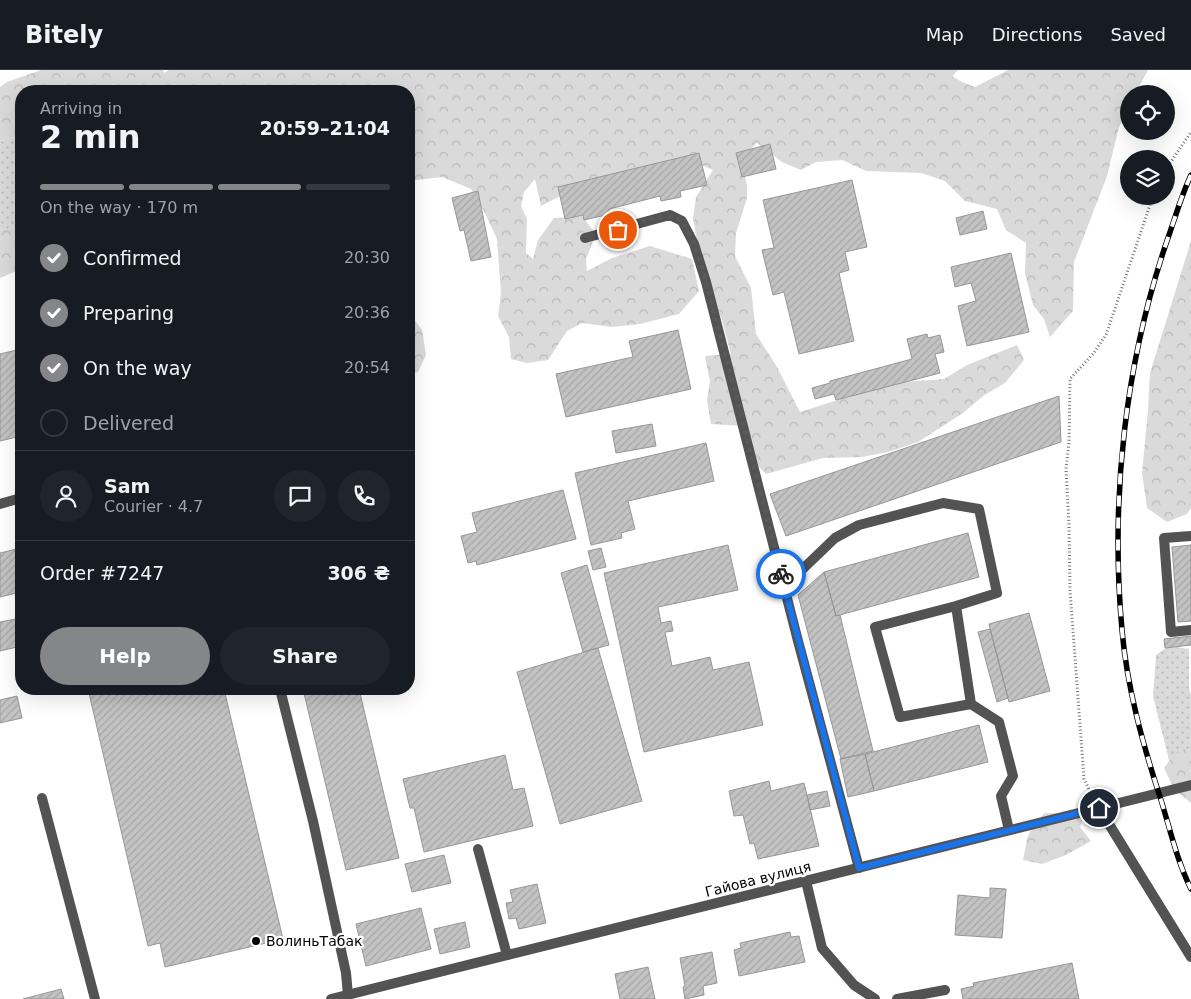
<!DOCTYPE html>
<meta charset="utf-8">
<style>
:root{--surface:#171b24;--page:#20242c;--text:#f1f3f6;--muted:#9ea1a6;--line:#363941;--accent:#858687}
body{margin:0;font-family:"DejaVu Sans",sans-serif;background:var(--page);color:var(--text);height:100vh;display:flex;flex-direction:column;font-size:19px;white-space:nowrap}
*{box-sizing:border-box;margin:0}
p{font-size:16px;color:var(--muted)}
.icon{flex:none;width:28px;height:28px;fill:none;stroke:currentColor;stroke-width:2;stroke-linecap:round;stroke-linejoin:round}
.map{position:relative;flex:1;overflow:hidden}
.panel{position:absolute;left:15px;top:15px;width:400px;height:610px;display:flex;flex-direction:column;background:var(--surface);border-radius:20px;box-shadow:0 5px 20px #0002}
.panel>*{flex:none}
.tools{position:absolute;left:1120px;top:15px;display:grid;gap:10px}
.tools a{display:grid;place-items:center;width:55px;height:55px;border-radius:50%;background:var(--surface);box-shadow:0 5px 20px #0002;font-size:25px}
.pin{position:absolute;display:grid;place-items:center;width:42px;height:42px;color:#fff;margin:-21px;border:2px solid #fff;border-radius:50%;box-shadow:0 1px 5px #0007}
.courier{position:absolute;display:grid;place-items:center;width:50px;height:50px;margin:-25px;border:4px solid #1a73e8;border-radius:50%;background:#fff;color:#222;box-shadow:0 1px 6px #0007}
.summary em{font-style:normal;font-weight:600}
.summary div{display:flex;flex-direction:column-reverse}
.summary{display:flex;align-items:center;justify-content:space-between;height:85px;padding:0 25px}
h1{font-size:32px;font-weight:600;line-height:38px}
.bar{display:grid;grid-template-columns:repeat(4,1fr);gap:8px 5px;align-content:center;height:60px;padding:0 25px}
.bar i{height:6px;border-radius:4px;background:var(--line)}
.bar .active{background:var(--accent)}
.bar p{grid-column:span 4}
.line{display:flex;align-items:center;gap:12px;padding:0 25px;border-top:1px solid var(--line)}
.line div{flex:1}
.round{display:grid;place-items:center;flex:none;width:52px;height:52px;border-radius:26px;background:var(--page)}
ol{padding:0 25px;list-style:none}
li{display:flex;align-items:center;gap:15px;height:55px}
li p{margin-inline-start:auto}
li .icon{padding:5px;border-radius:50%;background:var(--accent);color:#fff;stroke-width:4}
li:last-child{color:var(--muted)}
li i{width:28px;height:28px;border:2px solid var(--line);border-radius:50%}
.cta{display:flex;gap:10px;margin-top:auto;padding:10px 25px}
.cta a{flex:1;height:58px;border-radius:30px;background:var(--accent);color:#fff;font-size:20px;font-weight:600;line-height:58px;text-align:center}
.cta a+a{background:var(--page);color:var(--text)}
header{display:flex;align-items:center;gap:30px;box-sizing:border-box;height:70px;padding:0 25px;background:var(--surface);border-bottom:1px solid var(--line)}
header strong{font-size:24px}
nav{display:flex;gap:28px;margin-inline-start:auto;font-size:18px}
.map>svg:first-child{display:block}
.grass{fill:url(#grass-dots)}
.forest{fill:url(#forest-crowns)}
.building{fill:url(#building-hatch);stroke:#979797}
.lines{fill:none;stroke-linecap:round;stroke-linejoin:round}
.path{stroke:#757575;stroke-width:3;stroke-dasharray:1 2.5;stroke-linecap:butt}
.lane{stroke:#535353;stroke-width:10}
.street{stroke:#535353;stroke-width:10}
.rail-casing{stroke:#000;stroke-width:5.5}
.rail{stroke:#fff;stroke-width:4;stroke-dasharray:11;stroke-linecap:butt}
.done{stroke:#595959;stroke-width:5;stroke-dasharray:0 9}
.route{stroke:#1a73e8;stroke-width:6}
.poi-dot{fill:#000;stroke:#fff;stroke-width:2}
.labels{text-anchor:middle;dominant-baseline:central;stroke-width:4.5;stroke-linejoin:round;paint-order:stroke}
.street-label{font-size:14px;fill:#000;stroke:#fff}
.poi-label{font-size:14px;fill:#000;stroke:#fff;text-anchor:start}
</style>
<header>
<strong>Bitely</strong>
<nav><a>Map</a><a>Directions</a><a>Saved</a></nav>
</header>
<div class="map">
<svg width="1191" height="929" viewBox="0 0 1191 929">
<defs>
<pattern id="grass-dots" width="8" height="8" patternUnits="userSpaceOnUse" patternTransform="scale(1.25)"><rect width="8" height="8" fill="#dadada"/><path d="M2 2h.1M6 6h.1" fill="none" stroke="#b9b9b9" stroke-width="1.8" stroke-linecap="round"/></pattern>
<pattern id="forest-crowns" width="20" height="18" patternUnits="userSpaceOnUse" patternTransform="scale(1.25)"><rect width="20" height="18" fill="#dadada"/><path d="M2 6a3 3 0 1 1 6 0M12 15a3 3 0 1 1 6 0" fill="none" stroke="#b9b9b9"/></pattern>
<pattern id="building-hatch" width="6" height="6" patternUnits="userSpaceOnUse" patternTransform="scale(1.25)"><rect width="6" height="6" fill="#c3c3c3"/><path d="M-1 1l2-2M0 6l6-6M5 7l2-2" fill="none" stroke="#a6a6a6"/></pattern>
</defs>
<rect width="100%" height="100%" fill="#fff"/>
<path class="grass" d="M21 65V155L0 161V71Z
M1169 576 1189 579V619L1191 625V684L1169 690 1153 626 1156 585Z"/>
<path class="forest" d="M41 0H163L164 3 169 0H958L952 6 962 12 975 17 1008 0H1148L1135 24H1129V37L1119 57 1107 106 1074 192 1073 241 1050 267 1044 249 1033 235 1025 203 1026 173 1006 160 997 139 965 131 945 111 921 103 866 101 842 90 816 92 801 100 782 92 757 73 741 88 747 116V128L736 163 735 186 751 218 756 264 777 297 800 342 850 326 877 314 944 309 967 295 1017 275 1024 290 1005 313 983 326 963 343 918 372 888 382 862 387 823 388 766 404 745 382V356L711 354 707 330 710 311 705 286 731 284 722 250 704 209 693 148 696 127 713 100 683 87 666 100 589 111 541 136 535 109 524 122 521 136 527 149 526 183 533 189 538 170 554 148 582 146 596 164 586 189 587 201 612 188 650 176 692 189 699 221 679 244 640 254 612 257 582 253 567 261 548 290 527 293 511 289 509 267 498 246 501 224 497 169 485 143 471 119 442 107 409 111V21H256L254 19 241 21H21V65L0 71V17L7 12Z
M21 155V199L0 208V161Z
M1191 171V438L1187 444 1167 452 1147 438 1142 403 1148 340 1150 303Z
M409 242 422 260 426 285 418 302 409 304Z
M1184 679 1191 680V733L1174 719 1164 698 1175 683Z
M1045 743H1068L1083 748 1080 757 1091 771 1066 785 1042 794 1023 790 1027 769 1033 754Z"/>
<path class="building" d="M770 74 776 99 742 107 736 83Z
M699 83 707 115 680 121 681 127 661 131 660 126 609 139 610 144 584 150 583 145 565 149 558 117Z
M852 110 867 177 845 182 849 200 839 203 854 271 799 284 784 222 773 225 762 180 774 178 763 130Z
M478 121 491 187 471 191 464 160 460 161 452 128Z
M983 141 987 159 960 165 956 148Z
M1011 183 1029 262 967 276 958 236 976 231 971 213 955 217 951 197Z
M678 260 691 319 566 347 556 304 633 287 629 271Z
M927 264 928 268 940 265 944 282 935 284 940 303 836 330 834 324 815 329 812 318 830 313V311L912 289 907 269Z
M21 279V366L0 371V284Z
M1059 326 1061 372 786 466 770 424Z
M652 354 656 376 616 383 612 361Z
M706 373 714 411 628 431 635 459 621 463 622 468 591 475 575 403Z
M563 420 576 469 477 495 476 491 468 493 461 466 477 462 472 443Z
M968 463 979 507 836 546 824 502Z
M728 475 738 520 658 537 661 553 671 551 673 561 665 562 672 596 710 587 713 600 749 592 763 655 644 682 604 503Z
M1191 475V551L1178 552 1172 477Z
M21 478V522L0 527V483Z
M601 478 606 497 593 500 588 481Z
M587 495 609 575 583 582 561 503Z
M824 502 836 546 840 545 873 681 841 689 798 525Z
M1029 543 1050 621 1009 632 989 554Z
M21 548V576L0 581V552Z
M990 559 1008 628 997 632 978 562Z
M1191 566V575L1165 578 1164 569Z
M598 578 642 731 560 754 517 602Z
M88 619H224L283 869 165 897 160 873 148 876Z
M303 619H359L399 788 346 800Z
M17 626 22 648 0 653V630Z
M979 655 988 692 874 721 865 684Z
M865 684 874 721 848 727 840 689Z
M505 685 513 720 524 718 533 756 424 782 414 738H410L403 709Z
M769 711 771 721 804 713 819 776 758 789 754 773 750 774 743 745 734 746 729 721Z
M827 721 830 736 810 740 807 725Z
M444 785 451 813 412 822 405 794Z
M537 814 546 853 519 859 516 848 509 849 506 833 513 832 510 820Z
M990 818 1006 819 1002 868 955 865 958 825 990 828Z
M421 838 431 879 366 896 356 854Z
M465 852 470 877 440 884 434 859Z
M790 862 791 867 799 866 805 892 739 906 734 880 741 878 740 873Z
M712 882 717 913 703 916 704 925 685 929 683 917 685 916 680 888Z
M1072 893 1079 929H963L961 919 974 916 973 913Z
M648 897 655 929H620L615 904Z
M61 919 64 929H23Z"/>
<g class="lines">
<path class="path" d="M1166 99 1191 62
M1092 725 1084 709 1070 520 1069 455 1066 399 1069 373 1070 309 1093 284 1106 265 1153 126"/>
<path class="lane" d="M585 168 670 145 682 151 694 174 706 212 798 571 859 798
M409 392V397
M0 434 21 428
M1191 466 1164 468 1171 562 1191 560
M784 517 835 468 859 455 943 433 979 439 997 523 956 536
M280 619 313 751 346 903 348 925
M971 634 956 536 875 557 900 647 971 634 999 652 1013 706 1001 726 1009 760
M42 728 95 929
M1099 738 1191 887
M478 779 507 885
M806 811 822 878 854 915 875 929
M897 929 945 920"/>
<path class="street" d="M331 929 1191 715"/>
<g class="rail-casing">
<path id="rail" d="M1191 105C1182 124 1176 145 1169 165 1125 291 1110 428 1122 560 1127 618 1143 675 1161 730 1170 759 1177 791 1191 819"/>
</g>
<use href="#rail" class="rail"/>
</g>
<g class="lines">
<path class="done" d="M618 160C633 155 670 138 682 152 698 169 710 229 717 253 739 336 760 420 781 504"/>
<path class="route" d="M781 504 859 798 1099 738"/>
</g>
<circle class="poi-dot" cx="256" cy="871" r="5"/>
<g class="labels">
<g class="street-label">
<text transform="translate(758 809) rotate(-14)">Гайова вулиця</text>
</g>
<g class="poi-label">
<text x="266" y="871">ВолиньТабак</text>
</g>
</g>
</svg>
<div class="tools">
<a><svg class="icon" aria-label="locate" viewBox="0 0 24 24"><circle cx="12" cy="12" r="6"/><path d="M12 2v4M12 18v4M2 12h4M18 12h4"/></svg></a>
<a><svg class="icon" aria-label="layers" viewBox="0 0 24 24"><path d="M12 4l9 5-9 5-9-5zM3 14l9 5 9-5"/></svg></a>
</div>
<div class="pin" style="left:618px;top:160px;background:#ea580c"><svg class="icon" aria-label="bag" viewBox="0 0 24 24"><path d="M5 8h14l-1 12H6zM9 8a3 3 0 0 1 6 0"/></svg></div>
<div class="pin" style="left:1099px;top:738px;background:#1f2937"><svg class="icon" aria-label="home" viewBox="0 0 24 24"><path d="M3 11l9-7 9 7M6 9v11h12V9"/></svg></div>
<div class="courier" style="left:781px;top:504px"><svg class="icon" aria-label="bike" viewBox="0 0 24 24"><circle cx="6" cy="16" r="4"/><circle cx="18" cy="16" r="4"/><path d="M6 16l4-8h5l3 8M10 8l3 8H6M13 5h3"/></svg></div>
<section class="panel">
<div class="summary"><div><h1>2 min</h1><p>Arriving in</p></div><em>20:59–21:04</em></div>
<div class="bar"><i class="active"></i><i class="active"></i><i class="active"></i><i></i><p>On the way · 170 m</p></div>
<ol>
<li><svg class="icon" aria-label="check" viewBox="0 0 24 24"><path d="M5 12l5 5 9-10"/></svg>Confirmed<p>20:30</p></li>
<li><svg class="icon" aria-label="check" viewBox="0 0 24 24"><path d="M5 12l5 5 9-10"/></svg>Preparing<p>20:36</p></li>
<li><svg class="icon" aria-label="check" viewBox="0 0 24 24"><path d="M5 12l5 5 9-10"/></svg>On the way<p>20:54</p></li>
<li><i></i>Delivered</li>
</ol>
<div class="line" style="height:90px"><a class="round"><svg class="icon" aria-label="person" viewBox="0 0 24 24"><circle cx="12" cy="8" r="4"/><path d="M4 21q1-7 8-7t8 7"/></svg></a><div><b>Sam</b><p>Courier · 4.7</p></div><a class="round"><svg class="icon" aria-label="chat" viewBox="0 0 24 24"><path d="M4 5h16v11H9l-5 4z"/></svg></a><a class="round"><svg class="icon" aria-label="phone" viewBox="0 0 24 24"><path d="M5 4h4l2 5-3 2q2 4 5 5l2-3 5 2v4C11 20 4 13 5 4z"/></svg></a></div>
<div class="line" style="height:65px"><div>Order #7247</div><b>306 ₴</b></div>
<div class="cta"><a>Help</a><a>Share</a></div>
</section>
</div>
